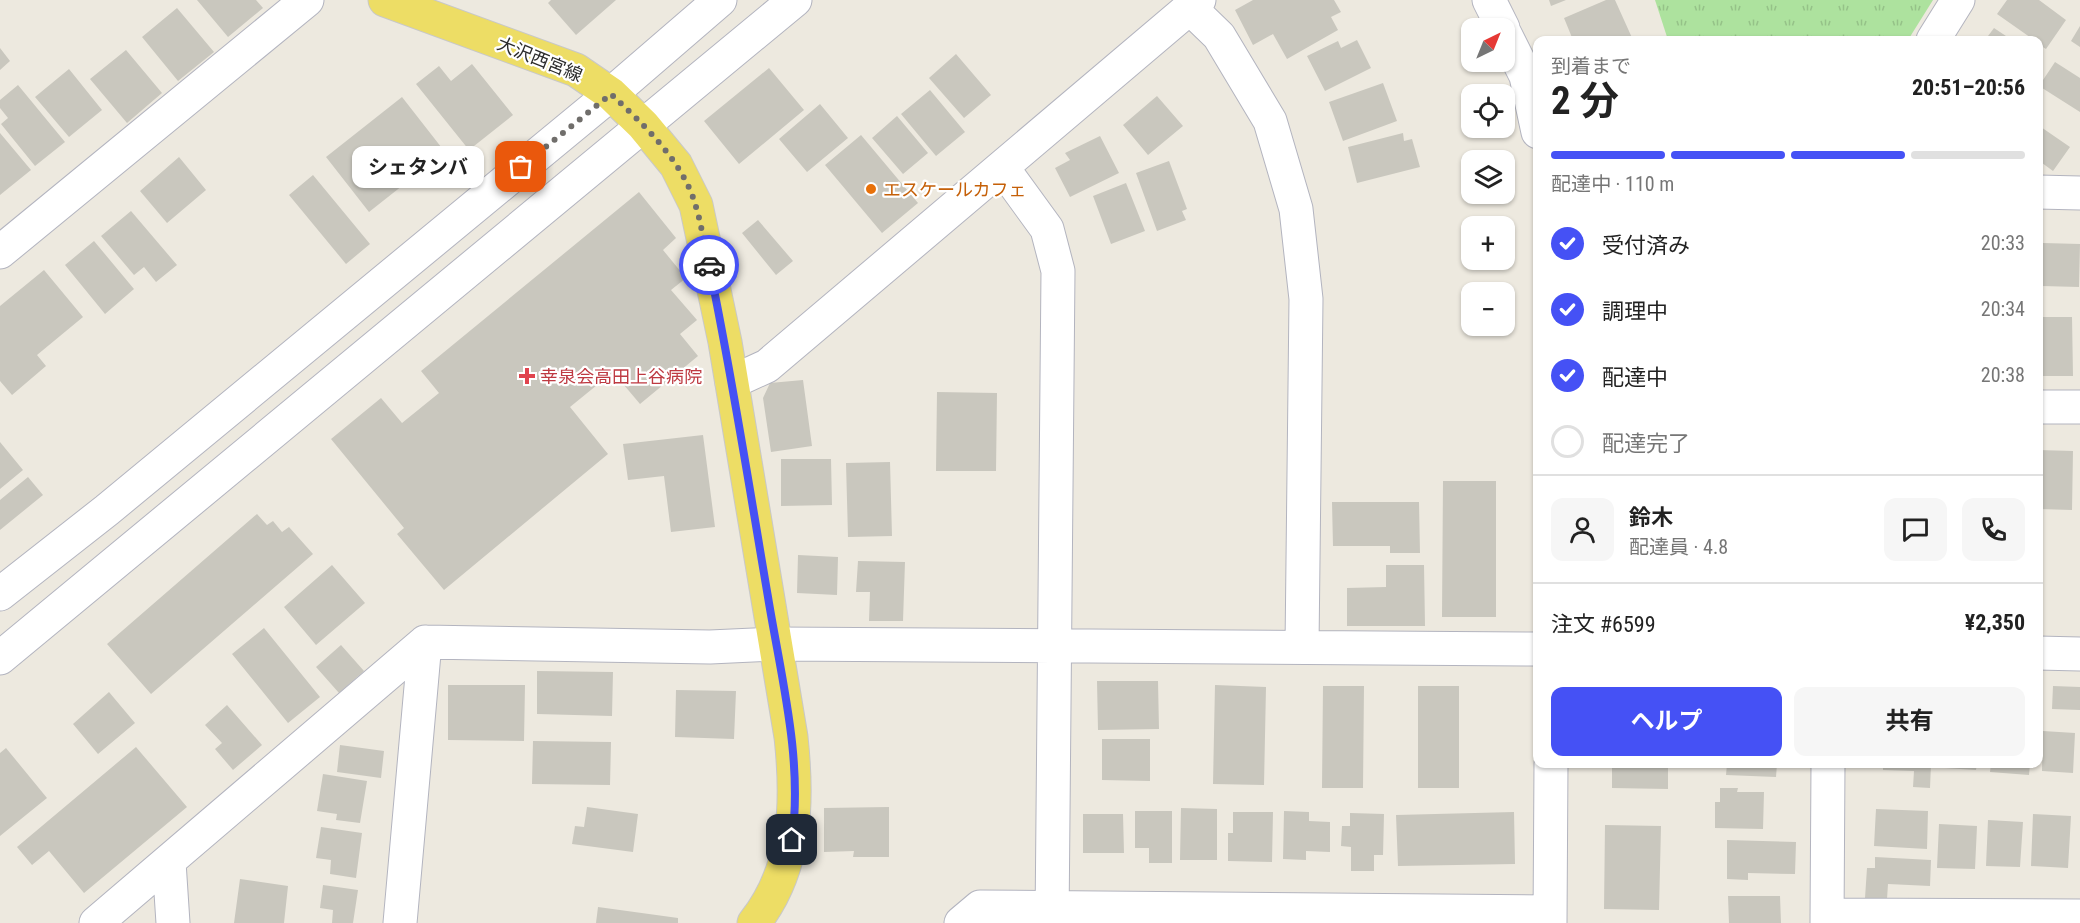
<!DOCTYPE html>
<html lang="ja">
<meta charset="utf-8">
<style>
:root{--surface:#fff;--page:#f6f6f6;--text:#222;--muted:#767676;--line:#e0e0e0;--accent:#4551f5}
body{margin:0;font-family:"Roboto Condensed","Noto Sans JP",sans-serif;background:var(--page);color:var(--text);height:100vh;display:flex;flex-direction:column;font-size:22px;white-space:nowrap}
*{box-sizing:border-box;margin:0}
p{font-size:20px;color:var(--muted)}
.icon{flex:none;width:33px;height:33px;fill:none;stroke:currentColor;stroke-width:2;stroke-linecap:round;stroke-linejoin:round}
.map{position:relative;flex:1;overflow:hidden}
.drawer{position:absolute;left:1533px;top:36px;width:510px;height:732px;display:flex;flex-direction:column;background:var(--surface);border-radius:12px;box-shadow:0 2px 4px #0004}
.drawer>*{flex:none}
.needle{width:39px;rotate:43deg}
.tools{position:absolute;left:1461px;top:18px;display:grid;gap:12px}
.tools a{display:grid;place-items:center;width:54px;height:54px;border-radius:12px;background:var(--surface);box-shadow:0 2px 4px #0004;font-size:30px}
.pin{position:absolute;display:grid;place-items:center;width:51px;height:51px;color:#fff;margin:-26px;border-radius:12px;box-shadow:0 3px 9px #0006}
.courier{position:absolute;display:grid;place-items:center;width:60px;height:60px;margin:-30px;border:4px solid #4551f5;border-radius:50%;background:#fff;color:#222;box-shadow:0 2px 8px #0007}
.bubble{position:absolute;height:42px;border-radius:12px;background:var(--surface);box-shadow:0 2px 4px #0004;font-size:20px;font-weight:700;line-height:42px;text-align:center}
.head em{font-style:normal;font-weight:700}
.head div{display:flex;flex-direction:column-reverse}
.head{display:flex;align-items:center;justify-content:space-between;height:102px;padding:0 18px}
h1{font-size:39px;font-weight:700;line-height:45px}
.bar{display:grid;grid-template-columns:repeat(4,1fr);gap:9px 6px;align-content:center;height:72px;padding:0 18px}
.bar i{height:8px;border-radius:4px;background:var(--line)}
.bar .on{background:var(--accent)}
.bar p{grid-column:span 4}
.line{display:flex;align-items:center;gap:15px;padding:0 18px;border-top:2px solid var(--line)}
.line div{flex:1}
.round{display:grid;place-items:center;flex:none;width:63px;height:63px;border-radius:12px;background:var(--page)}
ol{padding:0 18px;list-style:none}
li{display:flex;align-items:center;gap:18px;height:66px}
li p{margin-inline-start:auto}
li .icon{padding:6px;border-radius:50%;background:var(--accent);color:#fff;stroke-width:4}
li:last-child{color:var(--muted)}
li i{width:33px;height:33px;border:3px solid var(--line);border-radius:50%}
.primary-button{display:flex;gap:12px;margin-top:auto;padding:12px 18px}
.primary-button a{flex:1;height:69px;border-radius:12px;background:var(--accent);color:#fff;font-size:24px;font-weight:700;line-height:69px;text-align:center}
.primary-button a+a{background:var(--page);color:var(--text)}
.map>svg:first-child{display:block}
.park{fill:url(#park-tufts)}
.building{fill:#c9c7be}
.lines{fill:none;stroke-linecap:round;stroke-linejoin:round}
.minor-casing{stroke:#b3b4bf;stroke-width:35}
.major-casing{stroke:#c8c8c8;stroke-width:35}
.minor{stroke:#fff;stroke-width:33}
.major{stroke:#eddd65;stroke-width:33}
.done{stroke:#706e6b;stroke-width:6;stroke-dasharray:0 10.8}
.route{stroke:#4551f5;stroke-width:8}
.food-dot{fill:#e8710a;stroke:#fff;stroke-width:2}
.health-dot{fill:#e0444e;stroke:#fff;stroke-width:2}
.labels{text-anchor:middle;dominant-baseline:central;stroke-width:4.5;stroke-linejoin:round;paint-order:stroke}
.street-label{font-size:18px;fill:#2c2c2c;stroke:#fff}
.food-label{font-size:18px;fill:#c56008;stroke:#fff;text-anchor:start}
.health-label{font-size:18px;fill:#be3a42;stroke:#fff;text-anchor:start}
</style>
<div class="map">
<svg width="2080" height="923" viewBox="0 0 2080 923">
<defs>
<pattern id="park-tufts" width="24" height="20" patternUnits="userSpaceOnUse" patternTransform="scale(1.5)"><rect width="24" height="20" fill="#ade29e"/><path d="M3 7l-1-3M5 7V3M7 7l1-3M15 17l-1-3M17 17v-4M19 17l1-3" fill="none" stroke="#95c288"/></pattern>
</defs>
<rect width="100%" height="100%" fill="#ede9df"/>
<path class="park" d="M1655 0H1933L1908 40H1668Z"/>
<path class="building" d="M197 0H256L263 8 228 37Z
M551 0H616L576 35 548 3Z
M1253 0H1334L1341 12 1331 17 1338 30 1287 59 1273 34 1253 45 1235 10Z
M1549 0H1566L1551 6Z
M1606 0H1615L1633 40H1573L1564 18Z
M2007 0H2039L2066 20 2046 49 2038 44V40H2034L1997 14Z
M177 8 214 52 178 81 142 37Z
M2080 26V47L2071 41Z
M1994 28 2012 40H1985Z
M1357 40 1371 68 1325 91 1307 56 1338 41 1341 48Z
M0 48 10 61 0 70Z
M126 50 162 93 127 123 90 79Z
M956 54 991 95 964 118 929 78Z
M2055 62 2080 78V112L2039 86Z
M472 64 513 115 469 150 416 84 439 66 451 81Z
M769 68 804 110 739 164 704 121Z
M69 69 102 110 69 137 35 97Z
M1383 83 1397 121 1343 141 1329 102Z
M18 85 65 142 35 166 1 124 8 118 0 108V100Z
M930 90 965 132 936 156 901 114Z
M1157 96 1183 126 1148 155 1123 125Z
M402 97 445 152 369 212 326 157Z
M820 104 848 138 807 172 779 139Z
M897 116 928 153 903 174 872 138Z
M2038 125 2070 147 2053 171 2038 160Z
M0 133 31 170 0 195Z
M1403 133 1404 141 1412 139 1420 167 1357 183 1348 147Z
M861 135 918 203 882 233 825 165Z
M1100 136 1119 173 1070 197 1055 168 1070 160 1065 153Z
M179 157 206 190 167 223 140 191Z
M1169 161 1187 209 1182 211 1186 220 1157 231 1136 173Z
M313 175 370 244 346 264 289 195Z
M1126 183 1145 231 1111 244 1093 196Z
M639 192 676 238 663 250 686 278 671 290 697 320 680 334 698 356 640 404 613 372 570 407 608 454 444 590 397 534 404 528 331 439 381 398 402 423 439 393 421 371Z
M131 211 177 265 156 282 144 267 134 275 101 236Z
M758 220 793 261 776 275 742 233Z
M94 241 134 289 105 314 65 265Z
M2043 243 2080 244 2079 287 2042 286Z
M44 270 83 317 37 355 46 366 12 395 0 381V306Z
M2038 317H2072L2073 376H2038Z
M803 380 812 446 771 452 763 398 770 383Z
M937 392 997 393 996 471H936Z
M703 435 715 527 671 532 664 476 628 480 623 444Z
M0 442 23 470 0 489Z
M2038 450 2073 451 2072 510 2038 509Z
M781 459H831L832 505 781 506Z
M890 462 892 536 848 537 846 463Z
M28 477 43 495 0 530V500Z
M1443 481H1496V617H1442Z
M1332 502H1419L1420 553H1390V546H1333Z
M257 514 267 525 273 521 282 532 289 527 313 554 151 694 107 644Z
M798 555 838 557 837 595 797 593Z
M858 561 905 562 903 621H869L870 592H856Z
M332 565 365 603 316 645 284 607Z
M1386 565H1424L1425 626H1347V588L1386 587Z
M264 628 320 697 288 723 232 654Z
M341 645 364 671 339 693 316 667Z
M537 671 613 672 612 716 537 714Z
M1097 681H1158L1159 729 1098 730Z
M448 685H525L524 741 448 740Z
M1215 685 1266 687 1264 785 1213 784Z
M1323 686H1364L1363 788H1322Z
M1418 686H1459V788H1418Z
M2053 686 2080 687V710L2052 709Z
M676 690 736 691 734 739 675 737Z
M109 692 135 723 98 754 73 724Z
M227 705 262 745 233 770 215 749 222 743 205 725Z
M2043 731 2075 733 2073 773 2042 771Z
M1102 739H1150V781L1102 780Z
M533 741 611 742 610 785 532 784Z
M340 745 384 751 381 778 337 772Z
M136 747 187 807 84 893 49 851 32 865 17 847Z
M6 748 47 798 0 836V753Z
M1612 764H1668V789L1612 788Z
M1727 764H1777L1776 777 1726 775Z
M1883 764H1931L1930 788 1913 787 1914 771 1883 770Z
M1945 764H1977L1976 770 1945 768Z
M1991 764H2030L2029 775 1990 772Z
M323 774 367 781 360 823 336 820 337 814 317 811Z
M1720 788H1738L1737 792H1764L1763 829 1715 828V802H1720Z
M587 807 638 814 633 852 572 844 575 826 584 827Z
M889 807V857H853L854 851 824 852V808Z
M1181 808 1217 809V860H1180Z
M1876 809 1928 811 1927 849 1874 846Z
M1135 811H1172V863H1149V848H1135Z
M1284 811 1309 812V821L1330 822V852L1306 851V860L1283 859Z
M1233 812H1273L1272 862 1228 861V833H1233Z
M1514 812 1515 864 1398 866 1396 815Z
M1350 813 1384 814 1383 855H1374V871H1351V847L1341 846 1342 826H1350Z
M1083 814H1123L1124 853H1083Z
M2033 814 2071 816 2068 868 2031 866Z
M1988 820 2023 822 2020 867 1986 866Z
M1939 824 1977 826 1975 869 1937 868Z
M1605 825 1661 826 1659 910 1604 909Z
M321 827 362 833 356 878 330 874 331 860 316 858Z
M1727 840 1796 842 1795 874 1748 873V880L1727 879Z
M1875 857 1931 860 1930 886 1888 884 1887 899 1865 898 1867 868H1875Z
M240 879 288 886 284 923H234Z
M323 885 358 890 353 923H332L333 910 320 908Z
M1728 896H1780L1781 923H1729Z
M598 907 678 918V923H596Z"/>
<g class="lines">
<g class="minor-casing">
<path id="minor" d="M1489 0 1503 28
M1190 8 1219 36 1270 121 1296 209 1306 299 1302 647
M1504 32 1526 76 1538 132
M1933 40 1958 0
M1002 167 1047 229 1058 271 1052 923
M2038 192 2080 193
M0 252 307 0
M732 382 767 366 1199 0
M2038 407H2080
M0 594 107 510 611 94 720 0
M2038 653 2080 654
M0 658 795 0
M169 862 173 923
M1827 915 2080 916
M96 923 425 642 710 647 776 644 1538 649
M400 923 425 642
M961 923 980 907 1550 912
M1550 923 1551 764
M1827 923 1828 764"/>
</g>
<g class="major-casing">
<path id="major" d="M385 0 576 70 611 94 643 125 676 165 696 205 725 342 791 737C798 802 797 869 754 923"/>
</g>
<use href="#minor" class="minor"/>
<use href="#major" class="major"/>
</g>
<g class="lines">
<path class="done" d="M521 167 611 94C644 125 684 162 696 207 702 226 704 246 709 265"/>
<path class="route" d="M709 265C732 375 749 486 768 597 781 677 803 759 792 840"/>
</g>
<circle class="food-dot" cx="871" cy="189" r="6"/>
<path class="health-dot" d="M524 367h6v6h6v6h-6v6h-6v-6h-6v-6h6z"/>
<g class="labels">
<g class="street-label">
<text transform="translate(540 59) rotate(22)">大沢西宮線</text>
</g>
<g class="food-label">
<text x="883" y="189">エスケールカフェ</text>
</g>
<g class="health-label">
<text x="540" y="376">幸泉会高田上谷病院</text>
</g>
</g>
</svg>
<div class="tools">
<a><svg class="needle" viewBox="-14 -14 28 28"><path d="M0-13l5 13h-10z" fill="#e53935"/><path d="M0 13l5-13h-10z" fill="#767676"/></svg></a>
<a><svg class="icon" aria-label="locate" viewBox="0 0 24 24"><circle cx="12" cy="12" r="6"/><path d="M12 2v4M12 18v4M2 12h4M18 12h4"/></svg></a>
<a><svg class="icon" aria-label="layers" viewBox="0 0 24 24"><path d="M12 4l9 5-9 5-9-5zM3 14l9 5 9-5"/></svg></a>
<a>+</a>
<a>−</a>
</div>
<div class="pin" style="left:521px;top:167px;background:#ea580c"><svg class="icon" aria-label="bag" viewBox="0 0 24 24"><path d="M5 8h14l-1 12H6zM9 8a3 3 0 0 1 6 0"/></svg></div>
<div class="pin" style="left:792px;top:840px;background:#1f2937"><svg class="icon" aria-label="home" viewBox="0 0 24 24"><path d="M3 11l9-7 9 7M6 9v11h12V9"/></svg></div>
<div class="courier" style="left:709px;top:265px"><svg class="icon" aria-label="car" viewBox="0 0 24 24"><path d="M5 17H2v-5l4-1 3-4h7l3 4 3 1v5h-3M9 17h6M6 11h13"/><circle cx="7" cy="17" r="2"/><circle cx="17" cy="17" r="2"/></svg></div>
<div class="bubble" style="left:352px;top:146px;width:132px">シェタンバ</div>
<section class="drawer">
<div class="head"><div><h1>2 分</h1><p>到着まで</p></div><em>20:51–20:56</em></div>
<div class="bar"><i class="on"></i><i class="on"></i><i class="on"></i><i></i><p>配達中 · 110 m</p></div>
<ol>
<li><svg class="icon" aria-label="check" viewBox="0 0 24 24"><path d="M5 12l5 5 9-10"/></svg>受付済み<p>20:33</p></li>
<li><svg class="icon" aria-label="check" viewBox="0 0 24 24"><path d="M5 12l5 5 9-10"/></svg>調理中<p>20:34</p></li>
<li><svg class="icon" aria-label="check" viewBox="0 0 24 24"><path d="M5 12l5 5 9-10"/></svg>配達中<p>20:38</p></li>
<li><i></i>配達完了</li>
</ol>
<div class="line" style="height:108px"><a class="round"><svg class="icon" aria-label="person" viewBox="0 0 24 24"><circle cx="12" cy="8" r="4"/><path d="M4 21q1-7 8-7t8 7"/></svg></a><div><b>鈴木</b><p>配達員 · 4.8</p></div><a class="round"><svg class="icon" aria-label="chat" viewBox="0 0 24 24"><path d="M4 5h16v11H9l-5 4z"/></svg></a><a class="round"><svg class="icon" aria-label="phone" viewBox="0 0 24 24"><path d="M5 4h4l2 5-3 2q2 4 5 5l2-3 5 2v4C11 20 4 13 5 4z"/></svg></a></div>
<div class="line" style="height:78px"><div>注文 #6599</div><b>¥2,350</b></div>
<div class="primary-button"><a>ヘルプ</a><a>共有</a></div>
</section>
</div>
